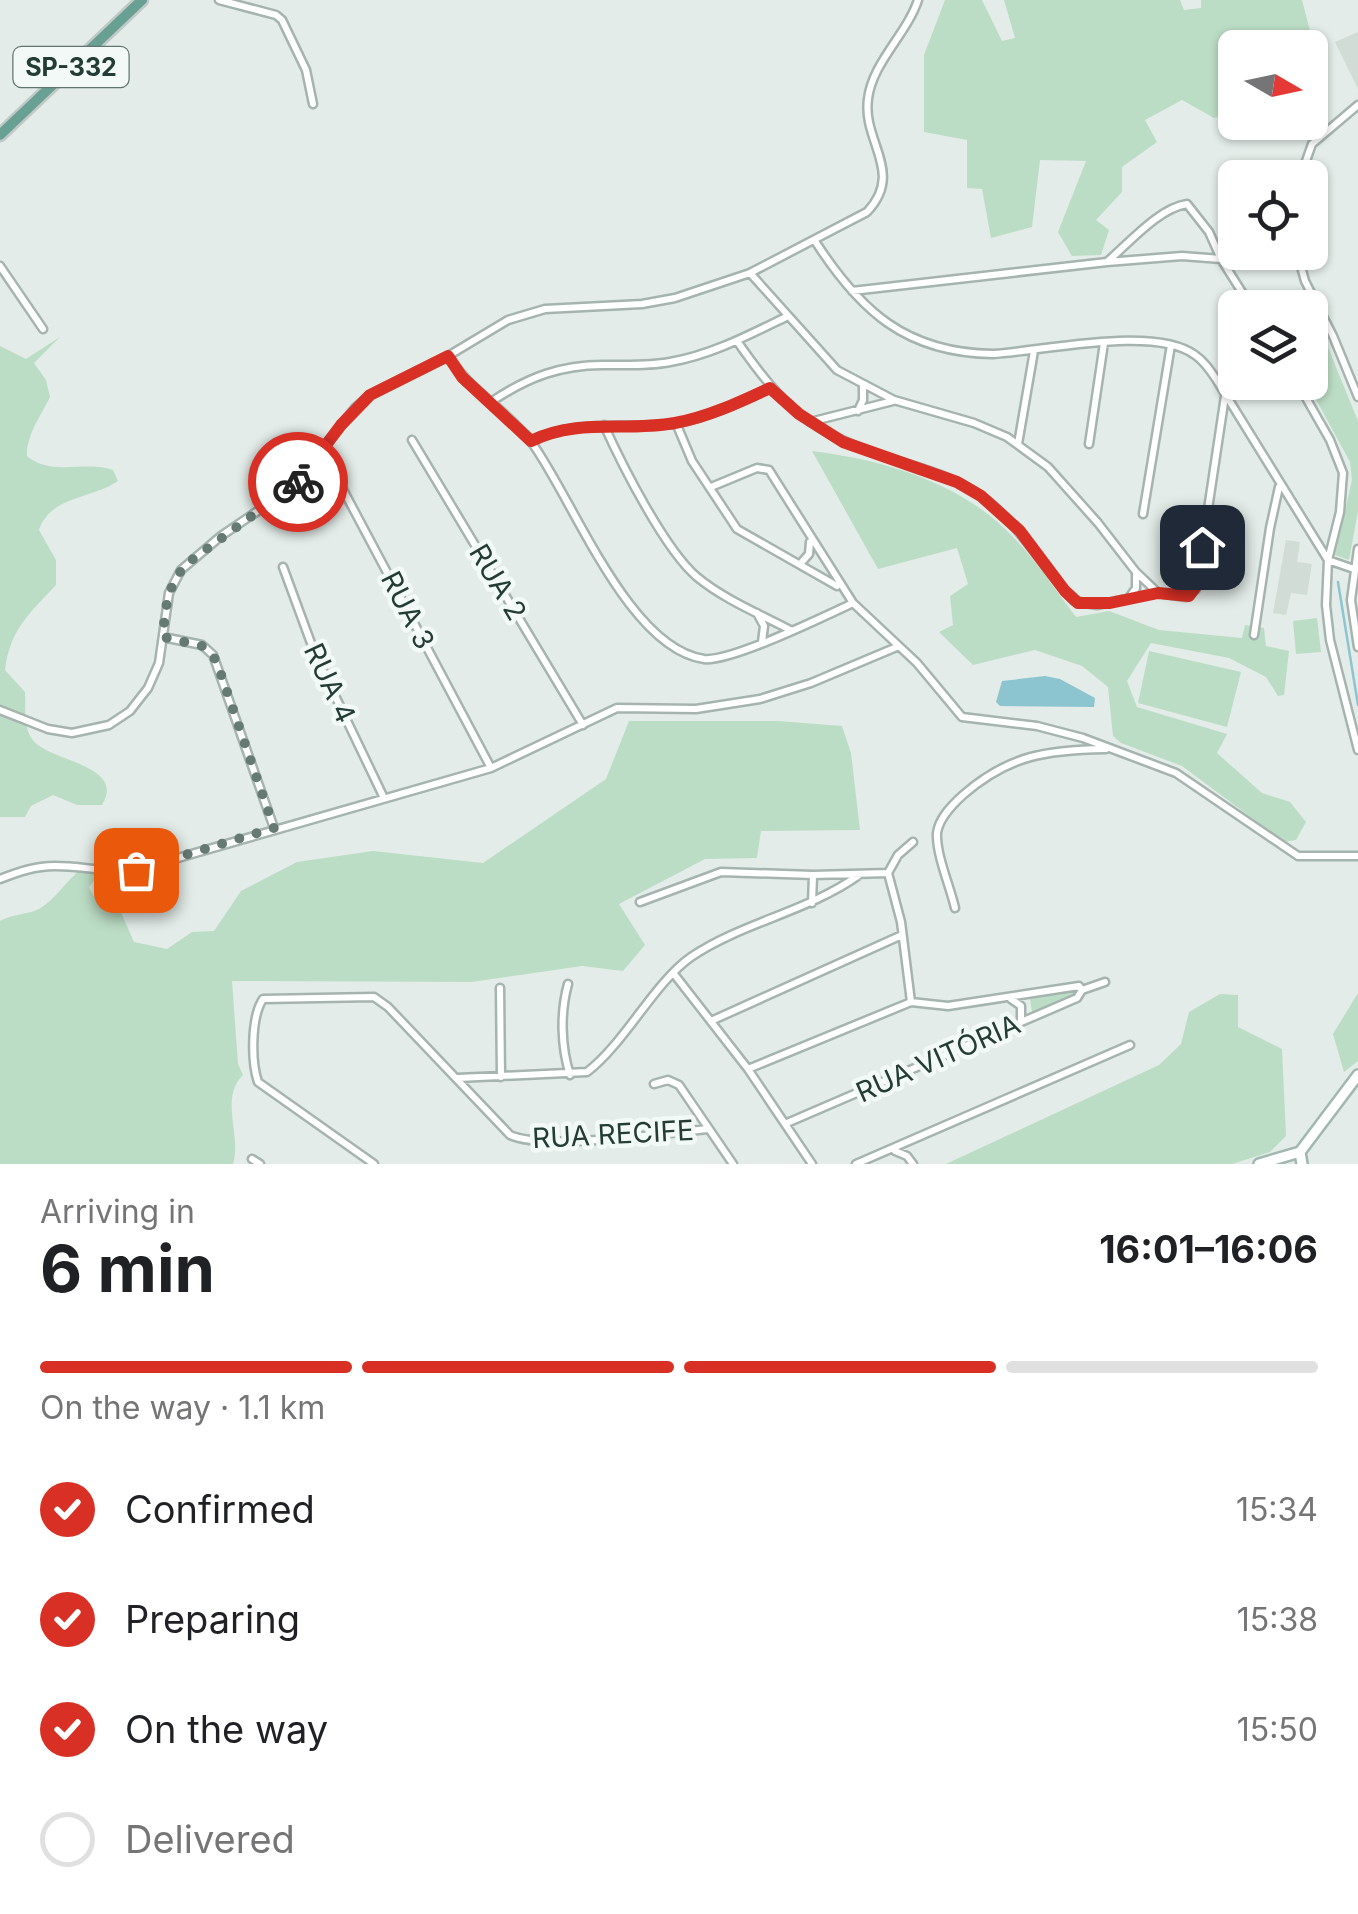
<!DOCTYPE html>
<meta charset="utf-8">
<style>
:root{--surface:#fff;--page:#f6f6f6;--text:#202124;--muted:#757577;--line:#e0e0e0;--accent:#d93025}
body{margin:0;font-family:Inter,sans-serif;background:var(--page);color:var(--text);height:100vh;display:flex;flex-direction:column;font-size:38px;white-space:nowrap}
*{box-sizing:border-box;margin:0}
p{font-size:32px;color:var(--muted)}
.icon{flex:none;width:55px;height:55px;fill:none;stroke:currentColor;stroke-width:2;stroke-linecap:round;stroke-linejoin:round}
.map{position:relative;height:1164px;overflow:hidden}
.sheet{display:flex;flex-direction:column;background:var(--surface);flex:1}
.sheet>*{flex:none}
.needle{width:65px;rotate:99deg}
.fabs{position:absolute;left:1218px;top:30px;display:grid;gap:20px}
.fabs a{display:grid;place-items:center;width:110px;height:110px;border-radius:15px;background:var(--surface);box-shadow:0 2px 8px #0004;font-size:50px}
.pin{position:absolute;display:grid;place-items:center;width:85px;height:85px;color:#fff;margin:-42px;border-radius:20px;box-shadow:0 5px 15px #0006}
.courier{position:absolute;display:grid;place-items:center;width:100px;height:100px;margin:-50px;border:8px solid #d93025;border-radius:50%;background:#fff;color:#222;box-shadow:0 2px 12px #0007}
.headline em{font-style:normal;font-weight:700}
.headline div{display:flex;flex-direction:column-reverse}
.headline{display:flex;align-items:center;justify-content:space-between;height:170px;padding:0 40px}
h1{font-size:65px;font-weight:700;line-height:75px}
.bar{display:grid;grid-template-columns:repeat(4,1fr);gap:15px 10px;align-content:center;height:120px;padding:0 40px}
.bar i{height:12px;border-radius:8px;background:var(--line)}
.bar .active{background:var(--accent)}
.bar p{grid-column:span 4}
ol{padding:0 40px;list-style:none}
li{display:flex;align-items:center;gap:30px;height:110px}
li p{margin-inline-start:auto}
li .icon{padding:10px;border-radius:50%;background:var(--accent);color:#fff;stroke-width:4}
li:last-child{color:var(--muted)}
li i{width:55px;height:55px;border:5px solid var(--line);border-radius:50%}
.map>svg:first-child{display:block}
.built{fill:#d1dcd7}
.green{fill:#bcddc5}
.water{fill:#8cc5d0}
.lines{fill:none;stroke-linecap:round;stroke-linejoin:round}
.stream{stroke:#8cc5d0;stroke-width:2.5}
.street-casing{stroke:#a6b4af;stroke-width:11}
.secondary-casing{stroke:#a1b8b0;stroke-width:14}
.primary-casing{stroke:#c1c9c7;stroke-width:15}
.street{stroke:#fff;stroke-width:6}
.secondary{stroke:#fff;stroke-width:9}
.primary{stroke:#68a193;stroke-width:10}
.done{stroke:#667a74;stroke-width:10;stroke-dasharray:0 18}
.route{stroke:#d93025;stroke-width:12}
.labels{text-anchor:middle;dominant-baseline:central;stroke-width:9;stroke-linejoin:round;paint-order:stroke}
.shield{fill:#f3f9f6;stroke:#617570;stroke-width:2.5}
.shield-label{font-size:25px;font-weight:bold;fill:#233d36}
.street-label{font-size:28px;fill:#233d36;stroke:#f3f9f6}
</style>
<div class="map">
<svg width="1358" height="1164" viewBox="0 0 1358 1164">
<rect width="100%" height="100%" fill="#e3ece8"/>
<path class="built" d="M1358 32V89L1335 42Z
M1286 540 1300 542 1297 562 1312 564 1307 595 1291 593 1286 615 1273 613Z"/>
<path class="green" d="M945 0H982L1002 41 1015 38 1004 0H1180L1184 10 1201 8V0H1302L1314 46V62L1310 64V48H1235V113L1214 118 1182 100 1145 120 1157 142 1122 167V192L1096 220 1109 230 1101 255 1072 256 1058 232 1086 161 1040 160 1032 227 991 238 982 189 967 188V140L924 132V55Z
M60 337 34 363 46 380 50 397C42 414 26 435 27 456 52 477 85 460 113 470L118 481C92 499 50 496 39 530L56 560V585C30 613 10 629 5 670L25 692C26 708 23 726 32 739 48 762 127 764 102 805H77L53 795 31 806 25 817H0V346L26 359Z
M1325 340 1358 421V511L1349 560 1335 555 1352 480 1350 462 1307 383 1310 382V350Z
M812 451C885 460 963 483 1014 538 1037 562 1056 591 1076 617L1109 611 1159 630 1242 638 1245 625 1264 628 1266 646 1289 651 1284 695 1278 696 1266 677 1229 658 1151 643 1127 681 1137 707 1227 734 1217 753 1262 793 1290 802 1306 822 1296 840 1284 842 1182 766 1121 743 1113 736 1108 687 1082 666 1035 650 973 665 939 632 953 625 950 596 968 584 957 548 878 569Z
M1317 618 1321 652 1296 654 1293 621Z
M1149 651 1241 672 1227 727 1138 703Z
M629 721H778L842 726 851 753 860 830 761 831 757 858 705 859 619 904 645 945 623 971 582 966 471 982 232 981 238 1064 243 1075C219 1098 242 1137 233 1164H0V921C12 914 26 915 39 909 57 898 64 883 80 870L94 874 95 880 89 887 97 903 119 908 134 942 167 949 192 932 214 931 241 891 297 862 373 851 483 863 606 779Z
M1076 990 1079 994 1032 1012 1030 999Z
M1358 993V1061L1344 1072 1333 1034Z
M1220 994 1238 995V1027L1282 1049 1286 1136 1270 1152 1232 1164H946L1159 1065 1181 1044 1189 1012Z"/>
<path class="water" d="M1045 676 1060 679 1095 698 1094 707 1000 706 996 702 1002 681Z"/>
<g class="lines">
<path class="stream" d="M1338 582 1358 705"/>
<g class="street-casing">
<path id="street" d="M219 0 276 15 282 20 306 70 313 104
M1300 178 1312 144 1358 105
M815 241C860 311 906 353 993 354 1044 351 1155 325 1195 355 1204 361 1210 370 1216 379L1328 560 1354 569
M1297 252 1305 281 1333 336 1358 397
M1108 261C1129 243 1159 208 1187 204L1209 232 1221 259 1252 308
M0 266 43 329
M750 273 837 370 894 400 974 423 1007 437 1048 467 1098 523 1136 572 1158 593 1186 597 1196 589 1225 396
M852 291 1107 262 1182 256 1221 259
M737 341C785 410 811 432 891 459 920 468 951 476 977 493 1019 521 1040 565 1074 601L1097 605 1157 593
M448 356C470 391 508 411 532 443 573 499 628 648 704 659 731 662 825 616 853 603
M1297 382 1330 440 1343 473 1340 512 1328 560 1326 605 1330 640 1358 750
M491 402C528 377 562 364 607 365 628 365 649 366 670 362 711 355 749 335 786 317
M858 411 863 400V386
M810 422 893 401
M676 423 692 461 737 529 837 586
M604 425C622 465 665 550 697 577 725 600 760 614 792 631
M412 440 583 725
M531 441C573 421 614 427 660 425 698 423 736 404 769 388
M1018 444 1034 351
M1089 444 1104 343
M323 452 491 768
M711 487 757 468 769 470 853 603 917 663 962 717 1037 726 1083 738 1176 773 1298 856H1358
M1143 514 1171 345
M1358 549 1351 600 1358 647
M801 563 809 554 810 542
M283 567 315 654 383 796
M1129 598 1136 588V574
M757 613 764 626 762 642
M1254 635 1270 528 1279 487
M163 637 202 645 213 655 274 828
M0 710 48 729 72 733 109 725 130 711 148 688 159 663 169 593 181 570 221 536 293 487 355 408 370 395 448 356 508 320 545 309 642 304 675 298 750 273 867 212C905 172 862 142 868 99 872 63 907 34 918 0
M0 879C18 872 35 866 55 866 83 866 107 873 136 870L491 768 617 708 696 709 760 699 811 683 899 646
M640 902 721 872 813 875 888 873
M812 903 813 876
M955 908C950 886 936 855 937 833 939 818 952 805 963 795 1009 755 1046 750 1106 749
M674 974 748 1069 812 1164
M568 984C560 1013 561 1047 570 1075
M500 988 501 1077
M1082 990 1105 982
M1011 999 1021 1006V1021
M911 1002 901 922 888 873 898 855 913 842
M711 1021 902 935
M748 1069 911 1002 948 1006 1079 986 1082 990 1077 998 787 1123
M458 1078 587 1072C625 1043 654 983 691 957 743 922 807 912 859 875
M654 1084 668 1080 679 1085 733 1164
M895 1151 907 1156 913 1164
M252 1159 260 1164
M374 1164 258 1082C251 1061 251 1017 263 999L374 997 388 1007 510 1135C546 1151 664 1133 708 1129
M856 1164 1130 1045"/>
</g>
<g class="secondary-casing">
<path id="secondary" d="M1259 1164 1300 1152
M1302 1164 1300 1152 1358 1075"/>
</g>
<g class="primary-casing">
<path id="primary" d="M0 135 142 0"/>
</g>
<use href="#street" class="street"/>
<use href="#secondary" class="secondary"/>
<use href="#primary" class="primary"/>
</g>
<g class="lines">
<path class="done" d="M136 870 274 828 216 660 202 646 163 637C165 609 167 583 189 562L298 482"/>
<path class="route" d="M298 482 341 425 370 395 448 356 462 377 531 441C578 418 625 432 675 423 708 417 740 402 770 388L799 414 843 442 957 482 981 496 1020 531 1065 591 1078 603H1110L1158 593 1189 596 1197 585 1202 547"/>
</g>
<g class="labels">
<rect class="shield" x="13.5" y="47" width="115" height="40" rx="8"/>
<g class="shield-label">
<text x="71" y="67">SP-332</text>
</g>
<g class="street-label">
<text transform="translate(498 582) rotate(59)">RUA 2</text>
<text transform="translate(408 610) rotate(63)">RUA 3</text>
<text transform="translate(330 683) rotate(65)">RUA 4</text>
<text transform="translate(938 1058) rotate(-24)">RUA VITÓRIA</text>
<text transform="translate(613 1134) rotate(-3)">RUA RECIFE</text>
</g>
</g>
</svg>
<div class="fabs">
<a><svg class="needle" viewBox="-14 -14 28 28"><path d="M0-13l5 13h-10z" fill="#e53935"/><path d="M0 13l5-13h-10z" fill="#757577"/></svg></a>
<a><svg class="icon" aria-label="locate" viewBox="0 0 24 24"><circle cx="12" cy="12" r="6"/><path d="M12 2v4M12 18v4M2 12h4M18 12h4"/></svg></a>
<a><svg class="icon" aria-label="layers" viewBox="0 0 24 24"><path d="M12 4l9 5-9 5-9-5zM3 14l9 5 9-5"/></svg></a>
</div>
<div class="pin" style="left:136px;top:870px;background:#ea580c"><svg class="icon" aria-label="bag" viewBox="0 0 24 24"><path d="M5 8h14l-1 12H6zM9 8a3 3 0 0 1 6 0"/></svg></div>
<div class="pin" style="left:1202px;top:547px;background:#1f2937"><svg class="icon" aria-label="home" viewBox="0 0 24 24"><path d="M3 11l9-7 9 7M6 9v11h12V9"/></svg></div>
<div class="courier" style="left:298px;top:482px"><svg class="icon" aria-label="bike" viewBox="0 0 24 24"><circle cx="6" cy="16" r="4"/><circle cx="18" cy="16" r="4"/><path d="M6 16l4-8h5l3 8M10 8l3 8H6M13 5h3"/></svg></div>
</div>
<section class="sheet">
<div class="headline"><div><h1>6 min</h1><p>Arriving in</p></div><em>16:01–16:06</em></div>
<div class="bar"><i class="active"></i><i class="active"></i><i class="active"></i><i></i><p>On the way · 1.1 km</p></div>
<ol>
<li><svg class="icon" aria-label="check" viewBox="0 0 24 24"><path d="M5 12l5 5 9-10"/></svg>Confirmed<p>15:34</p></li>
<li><svg class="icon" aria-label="check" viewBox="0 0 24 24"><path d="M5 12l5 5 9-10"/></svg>Preparing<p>15:38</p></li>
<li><svg class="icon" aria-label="check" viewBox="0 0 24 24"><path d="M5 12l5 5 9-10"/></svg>On the way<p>15:50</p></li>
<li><i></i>Delivered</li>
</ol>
</section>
